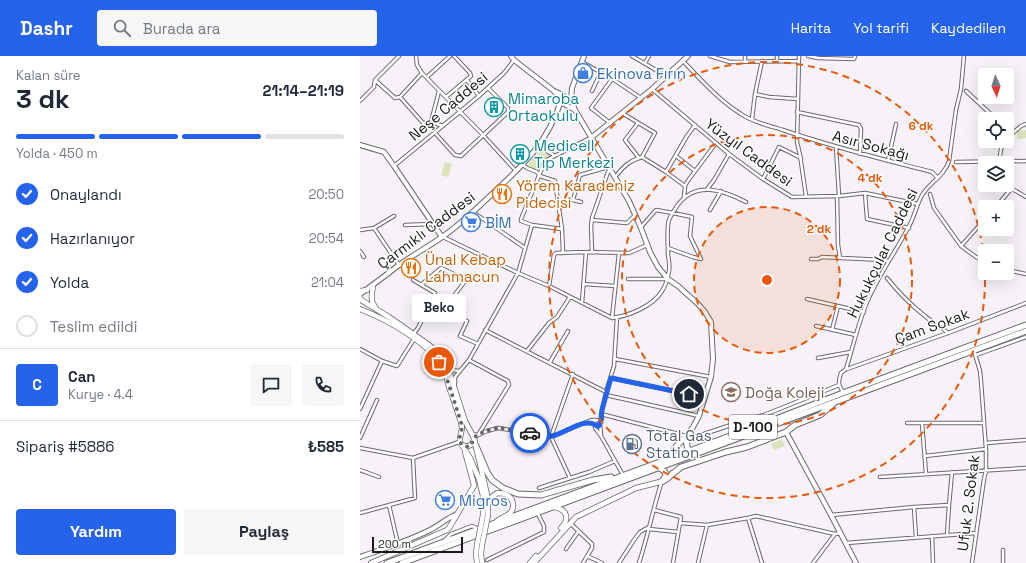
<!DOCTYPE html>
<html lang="tr">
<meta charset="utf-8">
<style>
:root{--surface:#fff;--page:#f6f6f7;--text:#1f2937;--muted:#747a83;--line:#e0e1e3;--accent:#2563eb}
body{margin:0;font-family:"Space Grotesk",sans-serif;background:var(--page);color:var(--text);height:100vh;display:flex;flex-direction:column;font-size:15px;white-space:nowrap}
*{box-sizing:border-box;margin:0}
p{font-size:13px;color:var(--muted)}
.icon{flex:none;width:22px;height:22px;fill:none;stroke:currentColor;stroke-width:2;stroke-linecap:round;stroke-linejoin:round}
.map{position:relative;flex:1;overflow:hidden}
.details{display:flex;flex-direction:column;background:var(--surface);width:360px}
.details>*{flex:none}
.needle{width:26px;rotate:176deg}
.controls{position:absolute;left:618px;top:12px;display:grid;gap:8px}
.controls a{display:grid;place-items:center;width:36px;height:36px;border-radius:4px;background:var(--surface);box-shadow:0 4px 16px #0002;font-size:20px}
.scale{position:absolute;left:12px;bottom:10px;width:91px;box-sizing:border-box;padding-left:4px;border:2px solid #1b191b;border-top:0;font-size:11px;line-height:14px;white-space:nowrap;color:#1b191b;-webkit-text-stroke:3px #fff;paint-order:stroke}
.pin{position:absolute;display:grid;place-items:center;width:34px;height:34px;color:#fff;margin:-17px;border:2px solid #fff;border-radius:50%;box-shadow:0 1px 4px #0007}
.courier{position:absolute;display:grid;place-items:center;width:40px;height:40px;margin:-20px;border:3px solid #2563eb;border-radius:50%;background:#fff;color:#222;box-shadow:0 1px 5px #0007}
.bubble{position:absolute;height:28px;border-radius:4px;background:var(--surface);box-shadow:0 4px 16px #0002;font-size:13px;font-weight:600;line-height:28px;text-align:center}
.headline em{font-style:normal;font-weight:600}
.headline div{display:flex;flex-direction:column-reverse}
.headline{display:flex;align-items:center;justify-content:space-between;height:68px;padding:0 16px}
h1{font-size:26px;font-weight:600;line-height:30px}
.bar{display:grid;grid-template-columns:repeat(4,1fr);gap:6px 4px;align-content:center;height:48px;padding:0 16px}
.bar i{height:5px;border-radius:3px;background:var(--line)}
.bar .selected{background:var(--accent)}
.bar p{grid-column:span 4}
.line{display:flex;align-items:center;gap:10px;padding:0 16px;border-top:1px solid var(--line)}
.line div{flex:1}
.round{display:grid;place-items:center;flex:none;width:42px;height:42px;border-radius:4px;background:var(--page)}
ol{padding:0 16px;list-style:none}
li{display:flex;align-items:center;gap:12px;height:44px}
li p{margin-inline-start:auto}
li .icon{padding:4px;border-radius:50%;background:var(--accent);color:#fff;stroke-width:4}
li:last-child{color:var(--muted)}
li i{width:22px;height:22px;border:2px solid var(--line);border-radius:50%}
.button{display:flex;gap:8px;margin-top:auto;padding:8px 16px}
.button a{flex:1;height:46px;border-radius:4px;background:var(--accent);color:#fff;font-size:16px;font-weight:600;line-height:46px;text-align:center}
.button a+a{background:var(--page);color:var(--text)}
header{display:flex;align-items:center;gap:24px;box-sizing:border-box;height:56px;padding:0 20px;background:var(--accent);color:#fff}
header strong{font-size:19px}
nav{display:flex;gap:22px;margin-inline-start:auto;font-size:14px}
.search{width:280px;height:36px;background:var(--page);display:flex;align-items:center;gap:10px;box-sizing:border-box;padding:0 14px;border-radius:4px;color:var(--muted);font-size:15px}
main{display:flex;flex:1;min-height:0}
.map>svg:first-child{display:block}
.green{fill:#dae3ba}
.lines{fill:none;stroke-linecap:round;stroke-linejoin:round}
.street-casing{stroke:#6c686e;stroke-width:4.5}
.secondary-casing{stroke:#6c686e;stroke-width:6}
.primary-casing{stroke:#6c686e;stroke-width:6}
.highway-casing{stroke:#6c686e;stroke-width:7}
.street{stroke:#fff;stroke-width:2.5}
.secondary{stroke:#fff;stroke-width:4}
.primary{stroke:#fff;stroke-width:4.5}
.highway{stroke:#fff;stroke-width:5}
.primary-bridge-casing{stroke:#6c686e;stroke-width:6;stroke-linecap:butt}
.primary-bridge{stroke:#fff;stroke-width:4.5}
.done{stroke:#686568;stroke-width:4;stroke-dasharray:0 7.2}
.route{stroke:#2563eb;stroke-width:5}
.ring{fill:none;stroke:#e8590c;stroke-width:2;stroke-dasharray:7 5}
.labels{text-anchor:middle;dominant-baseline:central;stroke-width:3;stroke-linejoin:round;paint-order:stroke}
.shield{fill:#fff;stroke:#5f5e5f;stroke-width:1}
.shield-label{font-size:14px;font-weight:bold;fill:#1b191b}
.shop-label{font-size:15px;fill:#366cbe;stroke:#fff;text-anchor:start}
.culture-label{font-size:15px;fill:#0d838f;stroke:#fff;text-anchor:start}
.street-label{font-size:15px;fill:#1b191b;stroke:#fff}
.food-label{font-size:15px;fill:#c56008;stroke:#fff;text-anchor:start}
.education-label{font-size:15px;fill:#785e54;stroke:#fff;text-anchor:start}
.service-label{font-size:15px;fill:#4e5e75;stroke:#fff;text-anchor:start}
.centre{fill:#e8590c;stroke:#fff;stroke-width:2}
.ring-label{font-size:12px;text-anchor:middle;font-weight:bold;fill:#e8590c;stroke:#fff;stroke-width:3;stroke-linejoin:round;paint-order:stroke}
</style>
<header>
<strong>Dashr</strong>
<div class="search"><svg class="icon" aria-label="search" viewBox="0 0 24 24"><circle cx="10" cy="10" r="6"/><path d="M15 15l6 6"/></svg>Burada ara</div>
<nav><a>Harita</a><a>Yol tarifi</a><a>Kaydedilen</a></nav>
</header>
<main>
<section class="details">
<div class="headline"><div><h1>3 dk</h1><p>Kalan süre</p></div><em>21:14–21:19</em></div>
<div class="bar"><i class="selected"></i><i class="selected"></i><i class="selected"></i><i></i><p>Yolda · 450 m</p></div>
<ol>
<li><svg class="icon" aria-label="check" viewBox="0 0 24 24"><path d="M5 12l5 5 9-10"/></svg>Onaylandı<p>20:50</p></li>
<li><svg class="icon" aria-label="check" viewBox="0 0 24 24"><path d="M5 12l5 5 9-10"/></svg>Hazırlanıyor<p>20:54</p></li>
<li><svg class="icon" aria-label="check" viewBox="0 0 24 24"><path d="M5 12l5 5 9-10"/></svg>Yolda<p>21:04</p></li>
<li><i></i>Teslim edildi</li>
</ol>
<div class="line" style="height:72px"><b class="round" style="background:var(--accent);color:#fff">C</b><div><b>Can</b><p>Kurye · 4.4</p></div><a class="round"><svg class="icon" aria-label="chat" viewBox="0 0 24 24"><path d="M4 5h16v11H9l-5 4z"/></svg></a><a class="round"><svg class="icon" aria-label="phone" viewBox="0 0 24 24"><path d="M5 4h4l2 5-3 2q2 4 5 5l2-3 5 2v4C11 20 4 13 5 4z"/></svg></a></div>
<div class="line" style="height:52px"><div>Sipariş #5886</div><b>₺585</b></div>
<div class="button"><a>Yardım</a><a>Paylaş</a></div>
</section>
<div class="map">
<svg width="666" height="507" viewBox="0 0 666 507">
<rect width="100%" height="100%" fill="#f6f2f8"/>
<path class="green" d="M666 74V82L657 83V75Z
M181 94 191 101 184 104 179 114 166 111Z
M85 106 92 108 88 121 81 119Z
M422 383 425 390 414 394 411 388Z"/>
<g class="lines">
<g class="street-casing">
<path id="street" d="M56 0 57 9 62 17 123 79 156 115
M272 0 306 20
M350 0 370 6 439 5
M417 0V5
M439 0 437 86 440 99 446 140
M448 0 458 2 494 3 495 0
M323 5C341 24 359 44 381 58 392 66 410 70 423 74 472 91 522 103 572 116L578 122
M402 5 395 38 409 41 438 43
M222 6 251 22 281 42
M385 6V0
M285 7 289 0
M67 21 90 0
M15 24 35 42 40 41 63 67 71 66 83 70
M107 24 119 40
M292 33 369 98 403 123 432 141 479 140 505 137 558 148
M232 35 241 16
M606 35 636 63
M40 41 62 17
M86 41 111 20 110 17 94 0
M0 45 14 31 15 24 39 0
M437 56 499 69 501 73 500 98
M262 57 295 77 282 101
M392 63 395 38
M71 66 79 35
M250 67 231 52 252 23
M278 67 265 84 279 102
M647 73 651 78
M75 77 95 99 101 100 148 56V52L128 32
M647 82 661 70 666 68
M179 90 195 100
M476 91 479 140
M316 100 335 115
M528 105 536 68
M596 106 666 105
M639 107 641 93 645 85
M163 109 167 112 177 116 180 120 195 125 202 173 203 197
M34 110 119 40 144 17 154 4
M306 116 327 80 335 69
M255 121C264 110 269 105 282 101L306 116 325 130
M403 123 419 91 441 102
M647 127 651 133 656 135 666 141
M347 133 354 124 369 98
M505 137 507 163 549 172
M570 138 574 152 601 190 616 201 625 205
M477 140 478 189 480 202
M324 141 325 130 327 126 356 87
M221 146 213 144 220 119 248 111
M636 151 651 133
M350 154 361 135
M113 156 165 192
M232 164 267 167 275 159
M45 169 73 168
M281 171 296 154 313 157 332 161 330 180 341 203 333 201 308 192
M14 172 34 160
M202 173 172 169 161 165V163L185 105 232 81
M0 174 14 172 39 209
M83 181 158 217 189 230 252 262C269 260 293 250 302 235 306 229 308 221 309 215 310 210 309 204 308 199 308 190 307 179 308 169 308 162 314 155 317 150 335 124 363 134 386 146
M601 190 625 163
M0 195 4 201
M232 196 231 170 232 162 248 116 251 113
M451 203H458L462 201 523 204 528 205
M647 214 666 218
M527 222C538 236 551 249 565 260 572 266 581 271 588 277
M268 223H307
M53 224 75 237 57 263 61 266 58 272 54 277
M223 228 255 230
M61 229 81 212 106 224 83 254 107 265 100 280 118 288
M189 230 194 199 196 197 226 196 269 197 287 189
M447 243 504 256
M222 247 226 196
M67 248 83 254
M252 262 259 197
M456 270 496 279
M125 274 246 336
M472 274 478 250
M0 293 22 305 37 310 54 283
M167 295 189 267 197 261 210 241
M616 299 666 281
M458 302 491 296
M255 303 351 321
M109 304 148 325 149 329 147 332 118 379 111 378
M190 306 208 275
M89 313 92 314 99 315
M487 313 588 277 666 247
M251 322 345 342
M95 328V321L109 304 158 217 172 169
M483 336C478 328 478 326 481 317L486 313C493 291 498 268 507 246 518 220 535 197 548 172 554 162 556 151 561 141 568 127 584 121 589 105L596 54 601 33 604 0
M246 339 339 360
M0 353 22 305
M241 358 326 380 341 379 374 368 404 359 479 329
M234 367a3 3 0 1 1 6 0a3 3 0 1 1-6 0Z
M240 367 242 363 241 359 246 336 254 310 257 261
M547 367H624
M562 367 566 418
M240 368 241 379
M235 369V372L241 380 263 419
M0 382 17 344
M114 382 118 379 127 375 138 372 191 381 229 365 232 364H235
M626 387 666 384
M0 392 53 402 99 386
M565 400 626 393
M0 414 19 421
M520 421 666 412
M210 422 191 381 213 318
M179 432 229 416 255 405
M29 449 38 488
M554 451 589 449
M294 454 321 461 313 507
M0 457 55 442 53 402
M471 459 554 451 556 481
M388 462 396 460 475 478 481 477
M210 467 232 488V492L223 507
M320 467 347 469 388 462 402 507
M289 473 318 476
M587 479 589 449 592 416
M572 480 573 507
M85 484 91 478 112 470 119 473
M486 487 616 477
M206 493 218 476
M227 500 242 507
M127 504 184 476V470L177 456
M259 507 274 484 280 476 289 471
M279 507C288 480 293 452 302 425
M338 507 347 469
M453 507 475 478
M612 507 624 423 626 415V393L621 325 620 315 614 295
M643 507V494"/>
</g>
<g class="secondary-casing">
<path id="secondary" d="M151 0 154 4 194 35 203 39
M224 0 212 32 211 44 215 54 269 145 281 172 290 196 298 211 308 223 318 230 338 248 345 256 351 266 353 303 351 321 339 360 333 371 326 381
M201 45C203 48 211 52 215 54
M232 81 292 33 328 0
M0 89 24 96 34 110 73 168 82 181
M0 238C13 229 26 219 39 209 53 199 68 191 82 181 100 169 115 154 131 139 163 109 187 88 201 45L200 43 194 35
M426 376 471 459 496 507
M0 501C23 493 48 485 70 474 80 469 87 462 97 458"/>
</g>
<g class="primary-casing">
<path id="primary" d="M13 230C12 238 10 245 15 251
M0 235 7 234
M0 242 1 244 29 261 62 284 74 293 88 312 105 365 114 382 128 443V459
M0 253C26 263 71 287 83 313 86 319 88 325 89 331 93 342 97 354 101 366L102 372 100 382V386L110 402 119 423 124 444 123 459
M102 389C108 392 113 389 114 383
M129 445 133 440 137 437C140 437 144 437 147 439 153 442 155 450 151 456 147 460 141 462 137 465
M194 451C207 453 210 463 201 472
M122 489 121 498 122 507
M11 507 87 474 89 472 114 430 113 425 105 396
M117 507 116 498 117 489
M170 507 176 500
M174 507 216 461 276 432 296 427 303 425"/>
</g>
<g class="highway-casing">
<path id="highway" d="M326 381 327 390 329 395
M116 390 127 416 132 424 143 432 158 438 181 439 233 424 251 421
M309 402C313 393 318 387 326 381
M300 412C306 416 308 418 303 424
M311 419 321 411 366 396 387 391 426 376 435 369 460 359 473 348
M303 425 308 422 313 417
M27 507 408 366 483 337 666 269
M42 507 666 275"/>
</g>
<use href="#street" class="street"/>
<use href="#secondary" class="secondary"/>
<use href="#primary" class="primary"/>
<use href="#highway" class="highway"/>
<g class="primary-bridge-casing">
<path id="primary-bridge" d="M117 489 123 459
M122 489 128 459"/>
</g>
<use href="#primary-bridge" class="primary-bridge"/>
</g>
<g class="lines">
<path class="done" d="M79 306 84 314 101 366 102 372 99 384 102 389C113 394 111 386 115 381 118 378 122 377 126 375 130 374 135 372 138 372 146 372 161 376 170 377"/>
<path class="route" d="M170 377C176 378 185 381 192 380 205 378 224 360 237 370H239C242 364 241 360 242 354 245 343 248 332 251 322L329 338"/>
</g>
<circle cx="407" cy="224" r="73" fill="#e8590c" fill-opacity=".12"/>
<g class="ring">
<circle cx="407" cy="224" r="73"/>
<circle cx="407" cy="224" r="145"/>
<circle cx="407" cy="224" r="218"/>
</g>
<defs>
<g id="shop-ring" transform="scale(1)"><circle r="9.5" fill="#fff" stroke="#3f7fe0" stroke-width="1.5"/><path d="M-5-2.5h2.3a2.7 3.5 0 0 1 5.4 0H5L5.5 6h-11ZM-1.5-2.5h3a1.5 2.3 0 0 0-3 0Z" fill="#3f7fe0"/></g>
<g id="building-ring" transform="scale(1)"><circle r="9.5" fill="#fff" stroke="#0f9aa8" stroke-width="1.5"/><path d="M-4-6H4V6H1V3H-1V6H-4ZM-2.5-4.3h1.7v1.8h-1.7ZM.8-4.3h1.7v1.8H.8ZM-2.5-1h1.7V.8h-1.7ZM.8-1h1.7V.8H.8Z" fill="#0f9aa8"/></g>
<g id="restaurant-ring" transform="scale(1)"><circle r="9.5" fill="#fff" stroke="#e8710a" stroke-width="1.5"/><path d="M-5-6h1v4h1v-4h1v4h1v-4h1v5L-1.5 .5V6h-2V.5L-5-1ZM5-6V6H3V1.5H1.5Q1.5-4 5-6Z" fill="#e8710a"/></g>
<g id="supermarket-ring" transform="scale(1)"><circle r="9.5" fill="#fff" stroke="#3f7fe0" stroke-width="1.5"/><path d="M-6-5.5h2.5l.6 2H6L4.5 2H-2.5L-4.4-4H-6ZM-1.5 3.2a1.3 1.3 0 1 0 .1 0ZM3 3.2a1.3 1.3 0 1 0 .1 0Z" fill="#3f7fe0"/></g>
<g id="school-ring" transform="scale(1)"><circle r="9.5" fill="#fff" stroke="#8d6e63" stroke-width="1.5"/><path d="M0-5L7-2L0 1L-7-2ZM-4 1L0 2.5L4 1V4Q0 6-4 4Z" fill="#8d6e63"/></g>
<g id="fuel-ring" transform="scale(1)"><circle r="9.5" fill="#fff" stroke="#5c6f8a" stroke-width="1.5"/><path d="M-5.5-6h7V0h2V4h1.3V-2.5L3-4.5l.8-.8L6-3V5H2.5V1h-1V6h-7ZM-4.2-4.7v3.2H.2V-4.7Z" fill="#5c6f8a"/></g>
</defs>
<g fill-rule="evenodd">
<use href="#shop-ring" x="223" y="17"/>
<use href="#building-ring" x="134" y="51"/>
<use href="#building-ring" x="160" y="98"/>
<use href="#restaurant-ring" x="142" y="138"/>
<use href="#supermarket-ring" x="111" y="166"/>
<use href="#restaurant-ring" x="51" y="212"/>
<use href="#school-ring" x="371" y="336"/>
<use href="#fuel-ring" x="272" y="388"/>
<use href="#supermarket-ring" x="85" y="444"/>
</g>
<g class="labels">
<rect class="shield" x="369" y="359" width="48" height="24" rx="3"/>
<g class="shield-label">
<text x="393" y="371">D-100</text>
</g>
<g class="shop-label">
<text x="237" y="17">Ekinova Fırın</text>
<text x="125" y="166">BİM</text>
<text x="99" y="444">Migros</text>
</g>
<g class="culture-label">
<text x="148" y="42">Mimaroba<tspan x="148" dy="17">Ortaokulu</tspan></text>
<text x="174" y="89">Medicell<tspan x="174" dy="17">Tıp Merkezi</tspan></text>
</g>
<g class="street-label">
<text transform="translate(88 50) rotate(-40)">Neşe Caddesi</text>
<text transform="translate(511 89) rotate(15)">Asır Sokağı</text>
<text transform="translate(389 96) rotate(36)">Yüzyıl Caddesi</text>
<text transform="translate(66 174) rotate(-37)">Çarmıklı Caddesi</text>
<text transform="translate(522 197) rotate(-64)">Hukukçular Caddesi</text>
<text transform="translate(572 270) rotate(-20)">Çam Sokak</text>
<text transform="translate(608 447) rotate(-83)">Ufuk 2. Sokak</text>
</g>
<g class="food-label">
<text x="156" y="129">Yörem Karadeniz<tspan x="156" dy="17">Pidecisi</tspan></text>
<text x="65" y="203">Ünal Kebap<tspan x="65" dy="17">Lahmacun</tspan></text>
</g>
<g class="education-label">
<text x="385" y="336">Doğa Koleji</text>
</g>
<g class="service-label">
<text x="286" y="379">Total Gas<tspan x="286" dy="17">Station</tspan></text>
</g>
</g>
<circle cx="407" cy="224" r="6" class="centre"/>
<g class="ring-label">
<text x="561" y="74">6 dk</text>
<text x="510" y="126">4 dk</text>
<text x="459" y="177">2 dk</text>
</g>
</svg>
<div class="controls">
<a><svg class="needle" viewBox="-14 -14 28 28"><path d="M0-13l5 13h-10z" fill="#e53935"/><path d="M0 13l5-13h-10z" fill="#747a83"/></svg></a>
<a><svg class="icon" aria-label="locate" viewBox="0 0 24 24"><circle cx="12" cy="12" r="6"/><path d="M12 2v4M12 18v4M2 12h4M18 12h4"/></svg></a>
<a><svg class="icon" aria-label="layers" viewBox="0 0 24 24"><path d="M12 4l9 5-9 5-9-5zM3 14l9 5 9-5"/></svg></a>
<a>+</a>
<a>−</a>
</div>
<div class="scale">200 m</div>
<div class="pin" style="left:79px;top:306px;background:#ea580c"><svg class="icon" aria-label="bag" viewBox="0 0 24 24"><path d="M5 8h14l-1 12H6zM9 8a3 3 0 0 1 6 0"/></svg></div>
<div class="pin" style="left:329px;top:338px;background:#1f2937"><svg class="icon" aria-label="home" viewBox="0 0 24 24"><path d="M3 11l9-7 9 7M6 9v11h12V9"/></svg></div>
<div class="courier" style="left:170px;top:377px"><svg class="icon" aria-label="car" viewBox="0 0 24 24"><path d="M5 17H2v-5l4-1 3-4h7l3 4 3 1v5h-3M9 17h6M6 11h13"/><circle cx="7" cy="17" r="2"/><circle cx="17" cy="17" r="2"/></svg></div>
<div class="bubble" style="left:52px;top:238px;width:54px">Beko</div>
</div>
</main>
